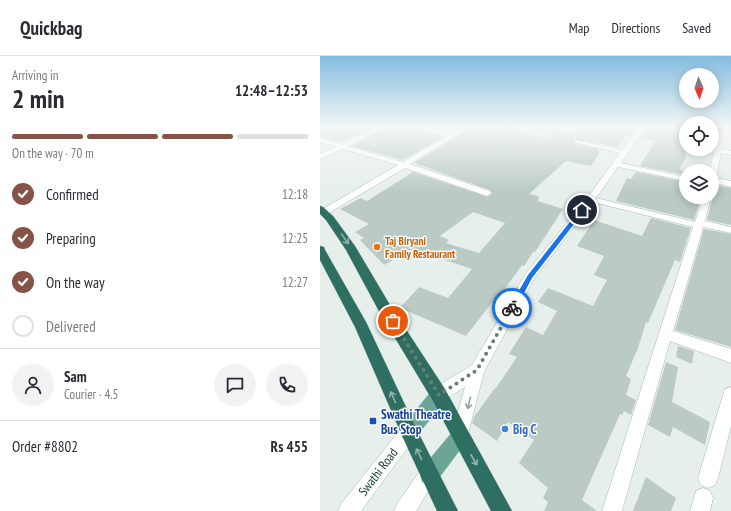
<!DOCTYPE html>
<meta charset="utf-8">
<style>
:root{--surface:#fff;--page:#f2f2f3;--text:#2b2b33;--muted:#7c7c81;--line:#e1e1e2;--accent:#855347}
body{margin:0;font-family:"PT Sans Narrow",sans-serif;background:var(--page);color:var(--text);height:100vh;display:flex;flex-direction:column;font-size:15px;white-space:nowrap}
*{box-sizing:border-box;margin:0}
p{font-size:13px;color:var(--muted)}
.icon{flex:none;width:22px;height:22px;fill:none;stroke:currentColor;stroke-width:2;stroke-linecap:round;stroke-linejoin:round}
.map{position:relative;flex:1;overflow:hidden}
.sheet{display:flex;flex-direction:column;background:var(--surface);width:320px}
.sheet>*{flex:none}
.needle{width:26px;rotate:177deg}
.buttons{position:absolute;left:359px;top:12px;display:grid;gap:8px}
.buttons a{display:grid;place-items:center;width:40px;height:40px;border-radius:50%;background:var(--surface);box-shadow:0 2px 10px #0003;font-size:20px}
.pin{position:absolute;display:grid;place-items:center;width:34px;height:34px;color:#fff;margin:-17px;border:2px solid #fff;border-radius:50%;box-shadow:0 1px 4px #0007}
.courier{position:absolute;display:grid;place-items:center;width:40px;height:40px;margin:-20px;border:3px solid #1a73e8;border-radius:50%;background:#fff;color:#222;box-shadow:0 1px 5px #0007}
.overview em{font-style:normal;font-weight:800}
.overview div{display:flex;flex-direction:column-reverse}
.overview{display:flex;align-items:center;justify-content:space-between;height:68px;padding:0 12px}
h1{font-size:26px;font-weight:800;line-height:30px}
.bar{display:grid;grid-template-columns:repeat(4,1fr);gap:6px 4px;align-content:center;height:48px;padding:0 12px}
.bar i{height:5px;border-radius:3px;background:var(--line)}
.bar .active{background:var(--accent)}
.bar p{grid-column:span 4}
.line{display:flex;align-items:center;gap:10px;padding:0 12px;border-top:1px solid var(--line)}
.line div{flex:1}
.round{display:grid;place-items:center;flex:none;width:42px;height:42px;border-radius:21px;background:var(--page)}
ol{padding:0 12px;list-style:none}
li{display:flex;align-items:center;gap:12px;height:44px}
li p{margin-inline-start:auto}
li .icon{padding:4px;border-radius:50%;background:var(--accent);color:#fff;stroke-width:4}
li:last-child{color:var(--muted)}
li i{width:22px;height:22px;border:2px solid var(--line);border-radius:50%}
header{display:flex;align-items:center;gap:24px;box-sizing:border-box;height:56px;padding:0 20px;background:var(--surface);border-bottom:1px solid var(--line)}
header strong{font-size:19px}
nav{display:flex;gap:22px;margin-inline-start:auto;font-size:14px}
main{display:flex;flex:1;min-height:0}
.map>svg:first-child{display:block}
.building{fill:#bbcac4;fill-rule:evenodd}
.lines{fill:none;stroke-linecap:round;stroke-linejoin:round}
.minor-casing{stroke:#a8b8b2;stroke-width:1}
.major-casing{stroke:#c2cac8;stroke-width:1}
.highway-casing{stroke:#c2cac8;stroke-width:1}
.minor{fill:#fff;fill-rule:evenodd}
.major{fill:#6aa596;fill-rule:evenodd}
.highway{fill:#2f6f62;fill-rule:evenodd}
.oneway{stroke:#93b5ae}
.oneway2{stroke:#92a09c}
.route{fill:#1a73e8}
.done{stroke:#687f78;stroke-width:4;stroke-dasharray:0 7.2}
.food-dot{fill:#e8710a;stroke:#f7fbf9;stroke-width:1.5}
.transit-dot{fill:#1a4fb4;stroke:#f7fbf9;stroke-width:1.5}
.shop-dot{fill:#3f7fe0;stroke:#f7fbf9;stroke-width:1.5}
.labels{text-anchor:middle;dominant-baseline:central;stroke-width:3;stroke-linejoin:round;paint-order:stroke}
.food-label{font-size:11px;font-weight:bold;fill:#c56008;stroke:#f7fbf9;text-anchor:start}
.near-transit-label{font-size:13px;font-weight:bold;fill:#164399;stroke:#f7fbf9;text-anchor:start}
.near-shop-label{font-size:13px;font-weight:bold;fill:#366cbe;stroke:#f7fbf9;text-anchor:start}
.near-street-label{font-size:13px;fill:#24423a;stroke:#f7fbf9}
</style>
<header>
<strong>Quickbag</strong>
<nav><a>Map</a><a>Directions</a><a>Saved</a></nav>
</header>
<main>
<section class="sheet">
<div class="overview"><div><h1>2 min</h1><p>Arriving in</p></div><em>12:48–12:53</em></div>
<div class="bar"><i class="active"></i><i class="active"></i><i class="active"></i><i></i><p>On the way · 70 m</p></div>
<ol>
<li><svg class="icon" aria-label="check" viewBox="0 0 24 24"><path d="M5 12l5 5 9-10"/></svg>Confirmed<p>12:18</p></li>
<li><svg class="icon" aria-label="check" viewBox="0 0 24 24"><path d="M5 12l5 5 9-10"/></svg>Preparing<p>12:25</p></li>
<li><svg class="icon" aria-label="check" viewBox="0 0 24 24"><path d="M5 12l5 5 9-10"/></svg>On the way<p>12:27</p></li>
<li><i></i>Delivered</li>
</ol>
<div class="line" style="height:72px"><a class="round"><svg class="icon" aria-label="person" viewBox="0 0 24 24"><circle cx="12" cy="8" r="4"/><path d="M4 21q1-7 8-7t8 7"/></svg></a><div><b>Sam</b><p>Courier · 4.5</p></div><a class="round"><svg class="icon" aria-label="chat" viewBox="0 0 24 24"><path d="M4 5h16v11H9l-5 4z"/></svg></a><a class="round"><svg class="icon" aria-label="phone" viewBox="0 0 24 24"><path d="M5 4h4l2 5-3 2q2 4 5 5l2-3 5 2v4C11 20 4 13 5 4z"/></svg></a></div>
<div class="line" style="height:52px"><div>Order #8802</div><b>Rs 455</b></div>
</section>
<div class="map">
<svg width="411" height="455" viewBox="0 0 411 455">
<rect width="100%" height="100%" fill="#e6efeb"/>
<path class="building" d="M0 71H53L21 86 0 81Z
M67 71H92L123 81 83 104 32 90Z
M152 71H179L226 82 236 74 255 78V71H317L311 80 306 79 297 91 253 83 254 87 278 93 279 97 271 110 246 105 209 138 218 140 219 141 218 145 243 153 215 196H213L204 210 202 209 179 241 177 240 146 280 80 252 99 231 128 242 152 213 110 199 107 202 91 194 64 209 40 184 44 182 35 176 49 168 20 153 41 142 47 145 93 116 168 141 172 137 170 134 94 107ZM153 156 185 167 159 197 126 187 129 184 120 180Z
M327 71H366V101L359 114 366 116V119L320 110 335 85 320 82Z
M403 71H405L399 78 394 90H392V72L401 74Z
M316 116 366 126V141H381L374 164 296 145 307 122 311 123Z
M396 129 411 132V169L387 164Z
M331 162 371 172 360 206 355 204 328 267 326 266 318 292 306 320 311 323 306 339 316 344 311 359 304 355 302 359 300 358 262 444 277 455H224L228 446 223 442 228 432 199 407 214 384 188 366 177 385 152 367 154 361 175 332H176L197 301 189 298 206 271 223 279 237 255 218 246 228 232 273 250 287 224 274 219 284 200 257 190 274 164 322 180Z
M384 173 411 178V291L355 274Z
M358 290 374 295 372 308 356 301Z
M346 306 358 311 352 346 390 366 385 389 353 371 350 381 328 369Z
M326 421 356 442 351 455H313Z"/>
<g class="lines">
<g class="minor-casing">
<path id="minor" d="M57 71H66L28 90 83 106 127 80 93 71H106L132 78 143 71H151L90 108 170 135 171 137 167 140 164 139 85 112 7 158H1V154L78 109 23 93 0 103V98L16 91 0 86V82L21 88Z
M319 71H326L301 107 366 121V125L298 111 276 142 375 166 383 141H391L385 165 411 171V177L383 171V172L353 275 411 293V307L350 285 302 455H282L373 171 273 146 214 223 164 316 146 386 140 389 134 386 131 380 145 331 119 347 113 345 111 339 113 333 152 309 206 217 268 141 300 97 254 86V84L303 94Z
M407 72 410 74 402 93 411 95V99L401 97 396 122 411 125V131L392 126V115H390C392 104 396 77 407 72Z
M411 331V370L398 422 395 429 388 432 381 429 378 422 403 339 405 333Z
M89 367 95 370 98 376 95 382 41 455H18L21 448 83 370Z
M109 410 116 412 118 419 96 455H74L77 448 102 412Z
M383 432 390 435 393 442 390 455H370L376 435Z"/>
</g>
<g class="major-casing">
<path id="major" d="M119 331 125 333 127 339 125 345 95 382 89 385 83 382 80 376 83 370 113 333Z
M140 371 146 374 149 380 146 386 116 426 109 428 102 426 100 419 102 412 134 374Z"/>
</g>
<g class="highway-casing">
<path id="highway" d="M0 150 3 151 13 160 35 190 70 249 125 333 192 455H171L113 345 60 257 26 194 6 164 0 158Z
M0 190 4 191 5 194 46 266 95 370 138 455H117L83 382 35 271 0 204Z"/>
</g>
<use href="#minor" class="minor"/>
<use href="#major" class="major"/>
<use href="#highway" class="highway"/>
</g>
<defs><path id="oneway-shaft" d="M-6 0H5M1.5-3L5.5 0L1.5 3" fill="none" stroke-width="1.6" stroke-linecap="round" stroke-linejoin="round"/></defs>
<g class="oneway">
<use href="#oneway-shaft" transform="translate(25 183) rotate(55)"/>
<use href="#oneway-shaft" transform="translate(73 341) rotate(-114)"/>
<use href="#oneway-shaft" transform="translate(99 398) rotate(-115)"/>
<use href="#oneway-shaft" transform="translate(154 404) rotate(61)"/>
</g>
<use class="oneway2" href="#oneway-shaft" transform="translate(149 347) rotate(104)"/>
<linearGradient id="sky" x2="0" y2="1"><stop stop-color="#84bce0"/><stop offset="0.53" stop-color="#f4f8f6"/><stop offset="1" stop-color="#f4f8f6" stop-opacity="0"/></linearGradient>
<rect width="411" height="135" fill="url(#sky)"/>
<path class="route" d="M260 153 265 154 212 222 195 254H190L189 252 208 219Z"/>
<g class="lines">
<path class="done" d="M73 265 119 339 157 314 192 252"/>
</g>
<circle class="food-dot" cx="57" cy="191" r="4"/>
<rect class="transit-dot" x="49" y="361" width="8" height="8" rx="2"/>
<circle class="shop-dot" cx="185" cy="373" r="4"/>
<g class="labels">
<g class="food-label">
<text x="65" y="185">Taj Biryani<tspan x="65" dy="13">Family Restaurant</tspan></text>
</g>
<g class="near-transit-label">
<text x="61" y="358">Swathi Theatre<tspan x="61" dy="15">Bus Stop</tspan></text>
</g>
<g class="near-shop-label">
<text x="193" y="373">Big C</text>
</g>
<g class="near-street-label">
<text transform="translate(58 416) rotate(-53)">Swathi Road</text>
</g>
</g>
</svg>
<div class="buttons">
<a><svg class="needle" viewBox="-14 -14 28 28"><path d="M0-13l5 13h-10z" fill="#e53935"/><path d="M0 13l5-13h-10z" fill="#7c7c81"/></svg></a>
<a><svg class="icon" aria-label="locate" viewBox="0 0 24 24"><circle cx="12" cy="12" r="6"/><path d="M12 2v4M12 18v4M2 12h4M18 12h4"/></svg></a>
<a><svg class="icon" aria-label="layers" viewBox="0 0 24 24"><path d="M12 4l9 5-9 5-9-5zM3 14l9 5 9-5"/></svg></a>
</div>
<div class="pin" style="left:73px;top:265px;background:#ea580c"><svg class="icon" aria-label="bag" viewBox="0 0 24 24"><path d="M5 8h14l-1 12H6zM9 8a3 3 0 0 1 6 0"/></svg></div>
<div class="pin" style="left:262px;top:154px;background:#1f2937"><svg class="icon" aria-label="home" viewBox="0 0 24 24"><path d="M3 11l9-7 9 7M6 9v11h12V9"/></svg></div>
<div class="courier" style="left:192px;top:252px"><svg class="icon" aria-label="bike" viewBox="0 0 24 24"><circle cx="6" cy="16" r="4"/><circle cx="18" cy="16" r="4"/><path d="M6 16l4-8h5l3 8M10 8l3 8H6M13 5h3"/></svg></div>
</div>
</main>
